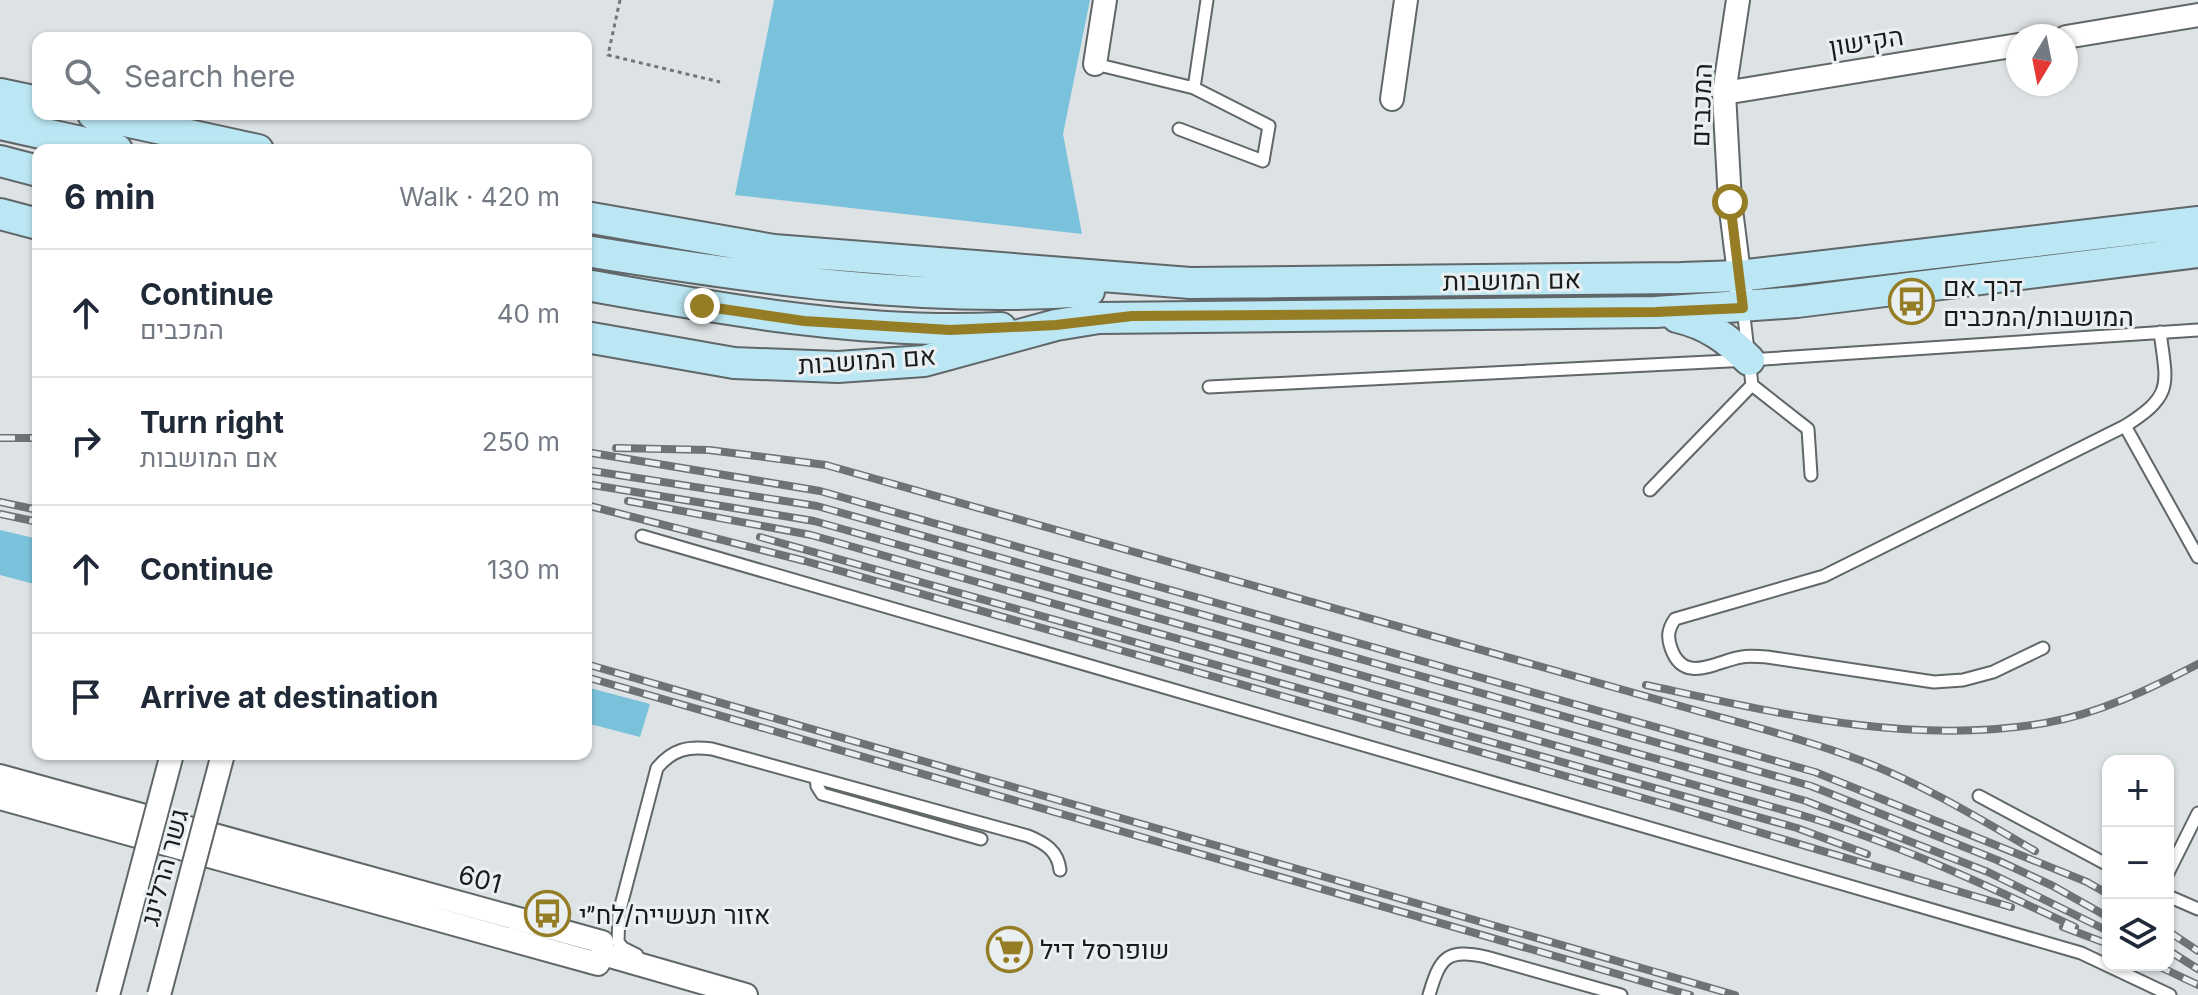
<!DOCTYPE html>
<html lang="en">
<head>
<meta charset="utf-8">
<style>
  :root { --surface:#fff; --page:#f2f2f3; --text:#1f2937; --muted:#747a83; --line:#e0e1e3 }
  body { margin:0; font-family:Inter,Heebo,sans-serif; background:var(--page); color:var(--text) }
  .controls { position:absolute; right:24px; bottom:24px; display:grid; overflow:hidden; border-radius:16px; box-shadow:0 2px 6px #0004 }
  .controls button { width:72px; height:72px; display:grid; place-items:center; padding:0; border:0; border-bottom:2px solid var(--line); background:var(--surface); color:var(--text); font:40px sans-serif }
  .compass { position:absolute; left:2006px; top:24px; width:72px; height:72px; border-radius:50%; background:var(--surface); box-shadow:0 2px 6px #0004; rotate:190deg }
  .stop { position:absolute; width:24px; height:24px; margin:-18px; border:6px solid #957d25; border-radius:50%; background:#fff }
  .stop.end { background:#957d25; border-color:#fff; box-shadow:0 2px 8px #0008 }
  .list { margin:0; padding:0; list-style:none }
  h2 { display:flex; justify-content:space-between; align-items:center; height:104px; margin:0; padding:0 32px; font-size:34px }
  h2 small { font-size:26px; font-weight:400; color:var(--muted) }
  .list li { display:grid; grid-template-columns:52px 1fr auto; gap:24px; align-items:center; box-sizing:border-box; height:128px; padding:0 32px; border-top:2px solid var(--line) }
  .list b { display:block; font-size:30px; white-space:nowrap }
  .list p { margin:0; font-size:26px; white-space:nowrap; color:var(--muted) }
  .list em { font-size:26px; font-style:normal; color:var(--muted) }
  .icon { flex:none; width:44px; height:44px; fill:none; stroke:currentColor; stroke-width:2; stroke-linecap:round; stroke-linejoin:round }
  .map { position:relative; flex:none; width:2198px; height:995px; overflow:hidden }
  .search { position:absolute; background:var(--surface); box-shadow:0 2px 6px #0004; left:32px; top:32px; width:560px; height:88px; display:flex; align-items:center; gap:20px; box-sizing:border-box; padding:0 28px; border-radius:16px; color:var(--muted); font-size:30px }
  .panel { position:absolute; background:var(--surface); box-shadow:0 2px 6px #0004; left:32px; top:144px; width:560px; height:616px; border-radius:16px }
  .map>svg:first-child { display:block }
</style>
</head>
<body>
<div class="map">
<svg width="2198" height="995" viewBox="0 0 2198 995">
  <rect width="100%" height="100%" fill="#dde2e5"/>
  <path fill="#7ac2dc" d="M 774,0 L 1090,0 L 1063,134 L 1082,234 L 735,195 Z
    M 0,530 L 38,539 L 38,585 L 0,575 Z
    M 586,687 L 650,704 L 640,737 L 586,723 Z"/>
  <g fill="none" stroke-linecap="round" stroke-linejoin="round">
    <defs>
      <path id="service" d="M 1095,64 L 1194,88 L 1269,126 L 1263,161 L 1179,129
        M 1194,88 L 1207,0
        M 1743,308 L 1752,385 L 1808,429 L 1811,475
        M 2160,332 C 2167,385 2174,395 2125,426 L 2198,557
        M 1209,387 L 1749,360 L 2198,330
        M 1650,490 L 1752,385
        M 642,536 L 2081,953 L 2170,995
        M 2043,648 L 1993,672 L 1963,680 L 1934,682 L 1767,657 C 1759,657 1750,655 1742,657 C 1718,660 1684,686 1671,648 C 1667,637 1668,629 1675,619 L 1824,576 L 2125,426
        M 816,778 L 817,786 L 822,794 L 981,839
        M 1979,796 L 2108,865
        M 2168,873 L 2198,813
        M 2168,896 L 2198,909
        M 637,955 L 623,948 L 618,942 L 619,913 L 657,768 C 673,749 688,746 712,749 L 1028,836 C 1045,843 1058,851 1060,870
        M 1429,995 C 1440,958 1446,948 1486,957 L 1621,995"/>
      <path id="minor" d="M 1738,0 L 1724,93 L 1730,202 L 1741,289
        M 2066,37 L 2198,15
        M 1095,64 L 1105,0
        M 1724,93 L 2018,45
        M 1392,99 L 1406,0
        M 0,776 L 602,942 L 603,954 L 598,964 L 0,798
        M 603,954 L 746,995"/>
      <path id="secondary" d="M 0,94 L 38,102
        M 93,114 L 258,150
        M 0,124 L 117,150
        M 0,161 L 38,171
        M 0,214 L 38,224
        M 586,217 L 774,250 L 1190,283 L 1681,278 L 1739,276 L 2198,222
        M 586,251 C 752,278 920,303 1089,291
        M 586,285 C 723,309 861,335 1001,328
        M 1677,317 C 1708,324 1728,339 1749,360
        M 586,337 L 734,363 L 838,367 L 924,361 L 1056,325 L 1099,318 L 1656,312 L 1797,302 L 2198,252"/>
    </defs>
    <use href="#service" stroke="#616668" stroke-width="15"/>
    <use href="#minor" stroke="#616668" stroke-width="26"/>
    <use href="#secondary" stroke="#616668" stroke-width="34"/>
    <path stroke="#727577" stroke-width="3" stroke-dasharray="4 4" stroke-linecap="butt" d="M 620,0 L 608,55 L 720,82"/>
    <use href="#service" stroke="#fff" stroke-width="11"/>
    <use href="#minor" stroke="#fff" stroke-width="22"/>
    <use href="#secondary" stroke="#bae7f3" stroke-width="30"/>
    <defs>
      <path id="rail" d="M 0,438 L 38,438
        M 616,448 L 709,450 L 826,465 L 1705,713 C 1759,728 1813,742 1865,762 C 1924,785 1980,819 2035,851
        M 586,452 L 820,491 L 1815,772 L 2087,882 L 2108,894
        M 586,470 L 817,506 L 1811,786 L 1997,860 L 2053,886 L 2108,917
        M 586,484 L 814,521 L 1806,801 L 1988,872 L 2108,931
        M 628,501 L 811,535 L 1801,815 C 1896,843 1986,885 2075,927
        M 0,502 L 38,510
        M 586,505 L 805,561 L 1678,808 L 2011,907
        M 0,514 L 38,522
        M 760,537 L 1797,828 L 1867,854
        M 586,664 L 1735,995
        M 586,677 L 1690,995
        M 1646,685 C 1777,713 1910,746 2045,723 C 2098,714 2150,689 2198,664
        M 2063,927 L 2108,944
        M 2168,931 L 2198,951
        M 2168,950 L 2198,969
        M 2156,965 L 2198,985"/>
    </defs>
    <use href="#rail" stroke="#6f7274" stroke-width="8"/>
    <use href="#rail" stroke="#eaf0f2" stroke-width="5" stroke-dasharray="15" stroke-linecap="butt"/>
    <defs>
      <path id="minor-bridge" d="M 108,995 L 172,754
        M 159,995 L 223,754"/>
    </defs>
    <use href="#minor-bridge" stroke="#616668" stroke-width="26" stroke-linecap="butt"/>
    <use href="#minor-bridge" stroke="#fff" stroke-width="22"/>
  </g>
  <g fill="none" stroke-linecap="round" stroke-linejoin="round">
    <path stroke="#957d25" stroke-width="10" d="M 702,306 L 804,321 L 950,330 L 1056,325 L 1132,316 L 1656,312 L 1743,308 L 1730,202"/>
  </g>
  <defs>
    <symbol id="bus-ring" viewBox="-11 -11 22 22"><circle r="9.5" fill="#eaf0f2" stroke="#957d25" stroke-width="1.5"/><path d="M-5-6H5V4H4V6H2V4H-2V6H-4V4H-5ZM-3.5-4V0h7V-4ZM-3.5 1.2v1.5H-2V1.2ZM2 1.2v1.5H3.5V1.2Z" fill="#957d25"/></symbol>
    <symbol id="supermarket-ring" viewBox="-11 -11 22 22"><circle r="9.5" fill="#eaf0f2" stroke="#957d25" stroke-width="1.5"/><path d="M-6-5.5h2.5l.6 2H6L4.5 2H-2.5L-4.4-4H-6ZM-1.5 3.2a1.3 1.3 0 1 0 .1 0ZM3 3.2a1.3 1.3 0 1 0 .1 0Z" fill="#957d25"/></symbol>
  </defs>
  <g fill-rule="evenodd">
    <use href="#bus-ring" x="1886" y="276" width="51" height="51"/>
    <use href="#bus-ring" x="522" y="888" width="51" height="51"/>
    <use href="#supermarket-ring" x="984" y="924" width="51" height="51"/>
  </g>
  <g text-anchor="middle" dominant-baseline="central" stroke-width="6" stroke-linejoin="round" paint-order="stroke">
    <g font-size="26" fill="#1a1c1c" stroke="#eaf0f2">
      <text transform="translate(1866 41) rotate(-9)">הקישון</text>
      <text transform="translate(1701 105) rotate(-88)">המכבים</text>
      <text transform="translate(1512 280) rotate(-1)">אם המושבות</text>
      <text transform="translate(867 360) rotate(-4)">אם המושבות</text>
      <text transform="translate(164 867) rotate(-75)">גשר הרלינג</text>
      <text transform="translate(480 879) rotate(15)">601</text>
    </g>
    <g font-size="26" fill="#1a1c1c" stroke="#eaf0f2" text-anchor="start">
      <text x="1943" y="286">דרך אם<tspan x="1943" dy="30">המושבות/המכבים</tspan></text>
      <text x="579" y="914">אזור תעשייה/לח״י</text>
      <text x="1040" y="949">שופרסל דיל</text>
    </g>
  </g>
</svg>
<div class="controls">
<button>+</button>
<button>−</button>
<button><svg class="icon" aria-label="layers" viewBox="0 0 24 24"><path d="M12 4l9 5-9 5-9-5zM3 14l9 5 9-5"/></svg></button>
</div>
<svg class="compass" viewBox="-18 -18 36 36"><path d="M0-13l5 13h-10z" fill="#e53935"/><path d="M0 13l5-13h-10z" fill="#747a83"/></svg>
<div class="stop" style="left:1730px;top:202px"></div>
<div class="stop end" style="left:702px;top:306px"></div>
<div class="search"><svg class="icon" aria-label="search" viewBox="0 0 24 24"><circle cx="10" cy="10" r="6"/><path d="M15 15l6 6"/></svg>Search here</div>
<section class="panel">
<h2>6 min<small>Walk · 420 m</small></h2>
<ul class="list">
<li><svg class="icon" aria-label="ahead" viewBox="0 0 24 24"><path d="M12 20V5M6 11l6-6 6 6"/></svg><div><b>Continue</b><p>המכבים</p></div><em>40 m</em></li>
<li><svg class="icon" aria-label="right" viewBox="0 0 24 24"><path d="M7 20v-9h11M14 6l5 5-5 5"/></svg><div><b>Turn right</b><p>אם המושבות</p></div><em>250 m</em></li>
<li><svg class="icon" aria-label="ahead" viewBox="0 0 24 24"><path d="M12 20V5M6 11l6-6 6 6"/></svg><div><b>Continue</b></div><em>130 m</em></li>
<li><svg class="icon" aria-label="arrive" viewBox="0 0 24 24"><path d="M6 21V4h12l-3 4 3 4H6"/></svg><div><b>Arrive at destination</b></div></li>
</ul>
</section>
</div>
</body>
</html>
